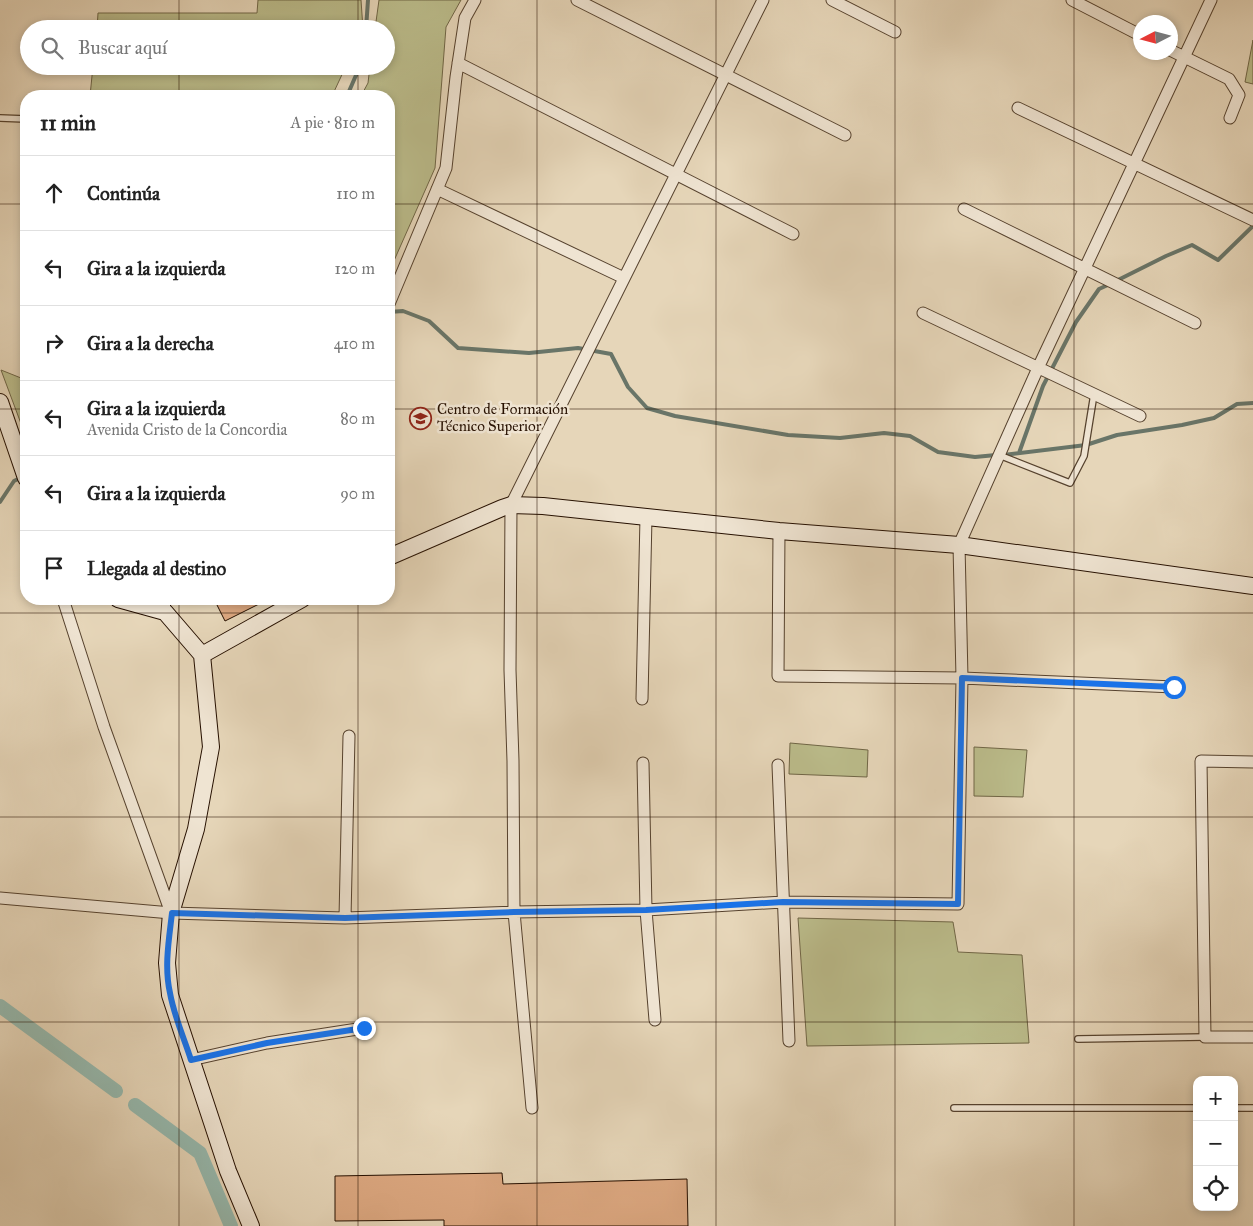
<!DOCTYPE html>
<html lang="es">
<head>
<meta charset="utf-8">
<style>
  :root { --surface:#fff; --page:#f2f2f2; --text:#222; --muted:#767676; --line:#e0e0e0 }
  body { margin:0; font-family:"IM FELL Great Primer",serif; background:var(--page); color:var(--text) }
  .controls { position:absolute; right:15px; bottom:15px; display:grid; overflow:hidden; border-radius:10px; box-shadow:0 2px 8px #0003 }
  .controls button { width:45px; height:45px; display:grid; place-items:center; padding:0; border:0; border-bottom:1px solid var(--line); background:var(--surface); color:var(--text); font:25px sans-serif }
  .compass { position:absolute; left:1133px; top:15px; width:45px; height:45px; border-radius:50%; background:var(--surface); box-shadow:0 2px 8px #0003; rotate:264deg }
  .stop { position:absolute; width:15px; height:15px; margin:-11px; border:4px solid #1a73e8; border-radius:50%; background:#fff }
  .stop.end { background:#1a73e8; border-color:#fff; box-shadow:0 1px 5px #0008 }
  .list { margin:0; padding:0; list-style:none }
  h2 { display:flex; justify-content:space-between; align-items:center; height:65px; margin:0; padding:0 20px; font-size:21px }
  h2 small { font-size:16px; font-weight:400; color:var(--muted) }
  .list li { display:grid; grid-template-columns:32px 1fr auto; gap:15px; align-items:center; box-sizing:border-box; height:75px; padding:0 20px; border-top:1px solid var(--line) }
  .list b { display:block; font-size:19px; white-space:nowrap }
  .list p { margin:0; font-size:16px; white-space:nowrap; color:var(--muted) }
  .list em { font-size:16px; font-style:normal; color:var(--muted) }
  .icon { flex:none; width:28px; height:28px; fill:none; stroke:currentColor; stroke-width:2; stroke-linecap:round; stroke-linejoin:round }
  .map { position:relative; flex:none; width:1253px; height:1226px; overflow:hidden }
  .search { position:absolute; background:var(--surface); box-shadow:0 2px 8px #0003; left:20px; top:20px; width:375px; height:55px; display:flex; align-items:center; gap:12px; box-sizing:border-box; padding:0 18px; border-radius:28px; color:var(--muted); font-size:19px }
  .panel { position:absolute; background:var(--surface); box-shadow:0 2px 8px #0003; left:20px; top:90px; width:375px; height:515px; border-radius:20px }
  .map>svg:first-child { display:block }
</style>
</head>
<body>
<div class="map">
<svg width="1253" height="1226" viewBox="0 0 1253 1226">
  <rect width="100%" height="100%" fill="#e6d6b9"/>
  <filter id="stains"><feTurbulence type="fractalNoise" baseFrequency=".004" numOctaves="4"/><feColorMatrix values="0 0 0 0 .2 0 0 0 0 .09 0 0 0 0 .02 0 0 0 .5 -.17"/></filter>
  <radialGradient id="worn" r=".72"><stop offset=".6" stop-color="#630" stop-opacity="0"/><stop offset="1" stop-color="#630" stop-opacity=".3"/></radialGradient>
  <path fill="#bbbc8b" stroke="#706646" d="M 258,0 L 361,0 L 363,29 L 97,29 L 98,13 L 257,13 Z
    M 379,0 L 461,0 L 446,27 L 435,168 L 389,272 L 389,96 L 361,96 L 368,83 L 370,66 L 386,66 L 386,29 L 375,29 Z
    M 1253,40 L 1253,84 L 1245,82 Z
    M 93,66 L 346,66 L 332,96 L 90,96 Z
    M 1,370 L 26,380 L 26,437 Z
    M 790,743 L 868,750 L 867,777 L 789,774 Z
    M 974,747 L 1027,750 L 1023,797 L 974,796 Z
    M 798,918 L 953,922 L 958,952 L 1022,955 L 1029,1043 L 807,1046 Z"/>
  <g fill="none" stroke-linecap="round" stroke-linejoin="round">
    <path stroke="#697568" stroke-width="4" d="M 366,29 L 368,0
      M 347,96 L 360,66
      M 1116,281 L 1166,256 L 1192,245 L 1218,260 L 1253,226
      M 389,312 L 403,311 L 429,321 L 458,348 L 529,353 L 578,348 L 611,354 L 628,387 L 647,408 L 675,416 L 788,435 L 840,438 L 884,433 L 910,436 L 938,452 L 975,457 L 996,455
      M 1019,453 L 1043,386 L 1076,322 L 1099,289 L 1110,284
      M 1003,455 L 1086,445 L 1117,435 L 1182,425 L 1214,418 L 1237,404 L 1253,403
      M 0,502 L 14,481 L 22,477"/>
    <path stroke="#96b9ae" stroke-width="14" d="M 0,1006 L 116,1091
      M 135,1105 L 200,1153 L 231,1226"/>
  </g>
  <path fill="#dca881" stroke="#261000" d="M 214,599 L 269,599 L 225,621 Z
    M 502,1173 L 503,1184 L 687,1179 L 688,1226 L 444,1226 L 444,1220 L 335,1221 L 335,1176 Z"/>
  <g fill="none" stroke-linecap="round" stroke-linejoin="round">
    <defs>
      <path id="lane" d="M 0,118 L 26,119
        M 999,455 L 1070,483 L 1084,456 L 1094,394
        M 1078,1039 L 1205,1037
        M 954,1108 L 1197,1108
        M 1234,1108 L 1253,1108"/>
      <path id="street" d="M 577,0 L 845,135
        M 832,0 L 895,32
        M 1072,0 L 1140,35
        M 1170,50 L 1229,79 L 1239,95 L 1230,118
        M 458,63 L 793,234
        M 1018,108 L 1253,220
        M 437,189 L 624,278
        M 964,209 L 1195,323
        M 389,304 L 446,168 L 456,77 L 465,18 L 475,0
        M 923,313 L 1140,416
        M 779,531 L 778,676 L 962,678 L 1174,687
        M 63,599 L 104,727 L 171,913
        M 164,599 L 165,612
        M 642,699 L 646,517
        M 1253,762 L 1201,761 L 1205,1037 L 1253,1037
        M 643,763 L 646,910 L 655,1020
        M 778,765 L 789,1041
        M 0,898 L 171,913 L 345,918 L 514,912 L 646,910 L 783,902 L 958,904 L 962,678 L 959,545 L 1038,368 L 1211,0
        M 345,918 L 349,736
        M 191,1060 L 267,1043 L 364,1028
        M 532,1108 L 514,912 L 513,761 L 510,670 L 511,505 L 763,0"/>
      <path id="secondary" d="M 0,402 L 26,478
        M 389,557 L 502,508 L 511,505 L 543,506 L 779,531 L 959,545 L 1253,586
        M 118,599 L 165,612 L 202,655 L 211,747 L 196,829 L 171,913 L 167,963 L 170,995 L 228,1171 L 251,1226
        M 202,655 L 302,599"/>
    </defs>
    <use href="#lane" stroke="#56422e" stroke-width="8"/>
    <use href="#street" stroke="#56422e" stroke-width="13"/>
    <use href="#secondary" stroke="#261000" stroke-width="18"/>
    <use href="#lane" stroke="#efe4d2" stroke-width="5.5"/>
    <use href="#street" stroke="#efe4d2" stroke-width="11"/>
    <use href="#secondary" stroke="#efe4d2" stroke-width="16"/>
  </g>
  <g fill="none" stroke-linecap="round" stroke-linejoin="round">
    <path stroke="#1a73e8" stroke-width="6" d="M 364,1028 L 267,1043 L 191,1060 C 184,1038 174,1016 170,993 C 164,967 169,939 172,913 L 345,918 L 514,912 L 646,910 L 783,902 L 958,904 L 962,678 L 1174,687"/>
  </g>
  <path fill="none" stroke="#261000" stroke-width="1" stroke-opacity="0.55" d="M 179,0 L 179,29M 358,0 L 358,29M 537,0 L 537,1226M 716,0 L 716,1226M 895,0 L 895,1226M 1074,0 L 1074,1226M 179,66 L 179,96M 358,66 L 358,96M 0,204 L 26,204M 389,204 L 1253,204M 0,409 L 26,409M 389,409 L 1253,409M 179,599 L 179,1226M 358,599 L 358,1226M 0,613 L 1253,613M 0,817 L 1253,817M 0,1022 L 1253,1022"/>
  <defs>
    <symbol id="university-ring" viewBox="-11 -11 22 22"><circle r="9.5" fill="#efe4d2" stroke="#8f2418" stroke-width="1.5"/><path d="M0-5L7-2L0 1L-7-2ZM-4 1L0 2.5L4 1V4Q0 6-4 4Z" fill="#8f2418"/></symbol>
  </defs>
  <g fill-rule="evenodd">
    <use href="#university-ring" x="408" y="406" width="25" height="25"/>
  </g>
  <g text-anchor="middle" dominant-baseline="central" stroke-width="5" stroke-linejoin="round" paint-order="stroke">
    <g font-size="15" fill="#261000" stroke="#efe4d2" text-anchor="start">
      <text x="437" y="409">Centro de Formación<tspan x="437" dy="17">Técnico Superior</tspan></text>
    </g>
  </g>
  <rect width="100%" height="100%" filter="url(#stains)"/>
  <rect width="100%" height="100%" fill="url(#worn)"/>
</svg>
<div class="controls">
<button>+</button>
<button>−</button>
<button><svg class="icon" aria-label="locate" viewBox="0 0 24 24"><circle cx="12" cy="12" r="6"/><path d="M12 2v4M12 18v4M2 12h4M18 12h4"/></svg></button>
</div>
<svg class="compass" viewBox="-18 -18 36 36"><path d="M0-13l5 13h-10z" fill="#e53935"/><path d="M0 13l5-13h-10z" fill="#767676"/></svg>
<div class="stop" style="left:1174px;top:687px"></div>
<div class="stop end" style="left:364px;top:1028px"></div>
<div class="search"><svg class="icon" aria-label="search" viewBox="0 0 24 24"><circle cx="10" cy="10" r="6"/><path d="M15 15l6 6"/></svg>Buscar aquí</div>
<section class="panel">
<h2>11 min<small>A pie · 810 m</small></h2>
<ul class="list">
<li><svg class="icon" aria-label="ahead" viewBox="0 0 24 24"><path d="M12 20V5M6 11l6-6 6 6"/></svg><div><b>Continúa</b></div><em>110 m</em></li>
<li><svg class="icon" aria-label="left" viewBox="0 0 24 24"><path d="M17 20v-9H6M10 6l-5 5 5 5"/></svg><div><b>Gira a la izquierda</b></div><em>120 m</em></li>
<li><svg class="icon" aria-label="right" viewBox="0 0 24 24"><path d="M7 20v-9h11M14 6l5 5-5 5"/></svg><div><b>Gira a la derecha</b></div><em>410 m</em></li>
<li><svg class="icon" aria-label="left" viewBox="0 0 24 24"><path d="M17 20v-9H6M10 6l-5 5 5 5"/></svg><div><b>Gira a la izquierda</b><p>Avenida Cristo de la Concordia</p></div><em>80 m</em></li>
<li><svg class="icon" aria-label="left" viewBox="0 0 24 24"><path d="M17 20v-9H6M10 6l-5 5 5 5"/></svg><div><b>Gira a la izquierda</b></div><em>90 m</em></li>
<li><svg class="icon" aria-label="arrive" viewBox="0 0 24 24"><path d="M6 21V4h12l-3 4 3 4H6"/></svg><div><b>Llegada al destino</b></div></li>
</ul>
</section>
</div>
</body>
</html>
